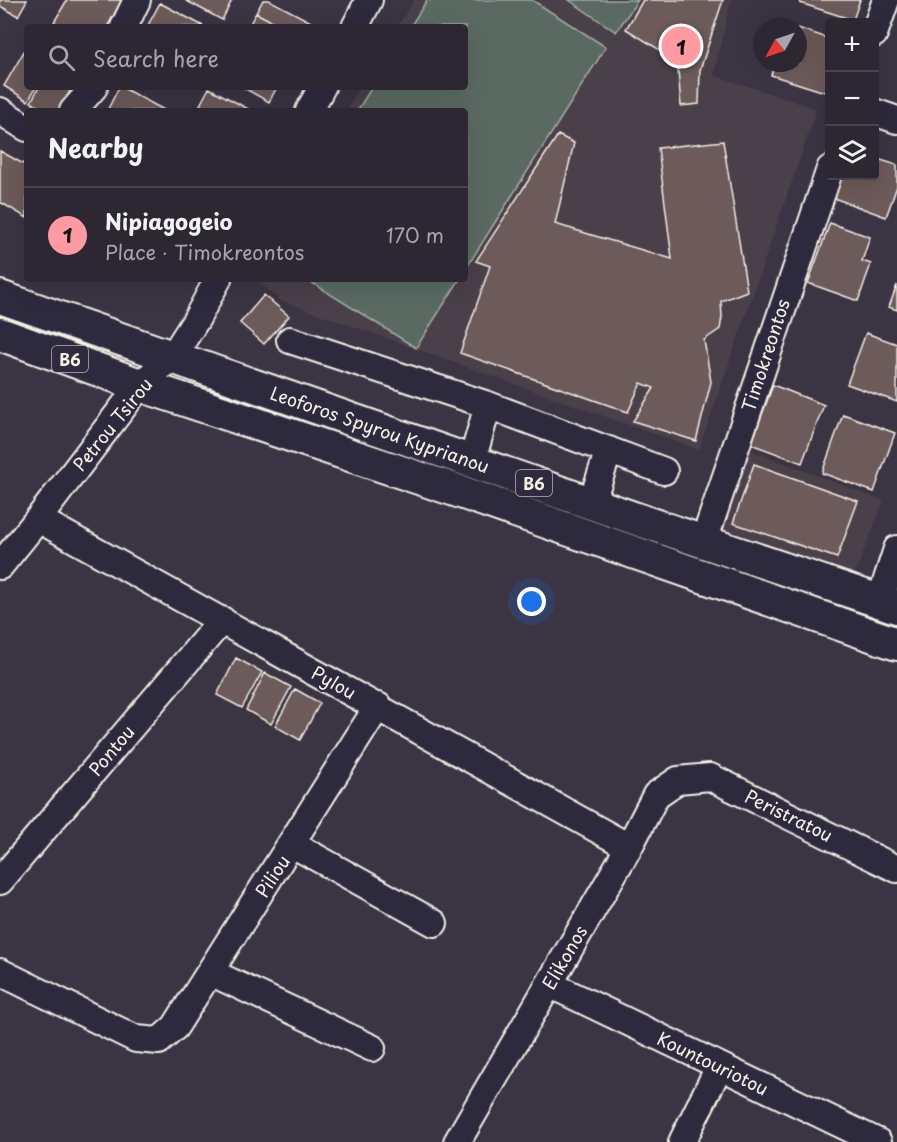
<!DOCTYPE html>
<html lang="en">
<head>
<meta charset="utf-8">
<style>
  :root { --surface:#2c2732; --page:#38333e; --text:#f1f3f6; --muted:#a6a5ac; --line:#48444d; --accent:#ff9aa2 }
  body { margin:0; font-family:"Playpen Sans",sans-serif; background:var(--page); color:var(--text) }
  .controls { position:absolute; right:18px; top:18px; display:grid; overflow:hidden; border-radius:6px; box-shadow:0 6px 24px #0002 }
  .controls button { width:54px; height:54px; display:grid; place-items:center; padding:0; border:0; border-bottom:2px solid var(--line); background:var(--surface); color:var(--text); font:30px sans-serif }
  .compass { position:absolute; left:753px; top:18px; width:54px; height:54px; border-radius:50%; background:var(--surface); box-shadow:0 6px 24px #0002; rotate:230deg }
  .you { position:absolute; left:532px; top:602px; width:21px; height:21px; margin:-15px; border:4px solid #fff; border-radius:50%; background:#1a73e8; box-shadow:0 0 0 9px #1a73e833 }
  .badge { display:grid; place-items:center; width:39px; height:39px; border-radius:50%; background:var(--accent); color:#111; font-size:20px; font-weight:700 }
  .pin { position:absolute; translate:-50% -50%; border:3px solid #fff; box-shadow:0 2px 6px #0006 }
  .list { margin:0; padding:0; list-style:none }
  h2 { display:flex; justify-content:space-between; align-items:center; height:78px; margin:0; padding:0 24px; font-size:26px }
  h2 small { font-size:20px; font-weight:400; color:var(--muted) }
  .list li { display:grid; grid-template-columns:39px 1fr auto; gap:18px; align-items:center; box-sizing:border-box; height:96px; padding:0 24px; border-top:2px solid var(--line) }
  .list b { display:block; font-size:22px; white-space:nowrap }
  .list p { margin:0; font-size:20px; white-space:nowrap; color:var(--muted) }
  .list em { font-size:20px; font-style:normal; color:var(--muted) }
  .icon { flex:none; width:33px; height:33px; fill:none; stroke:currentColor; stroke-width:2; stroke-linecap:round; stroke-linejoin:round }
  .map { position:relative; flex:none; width:897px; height:1142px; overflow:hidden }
  .search { position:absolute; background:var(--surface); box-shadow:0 6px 24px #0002; left:24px; top:24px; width:444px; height:66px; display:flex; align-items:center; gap:15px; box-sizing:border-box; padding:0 21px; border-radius:6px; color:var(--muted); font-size:22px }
  .panel { position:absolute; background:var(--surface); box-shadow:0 6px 24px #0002; left:24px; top:108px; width:444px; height:174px; border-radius:6px }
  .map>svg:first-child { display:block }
</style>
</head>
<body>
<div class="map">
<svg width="897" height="1142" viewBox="0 0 897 1142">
  <rect width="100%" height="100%" fill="#3b3443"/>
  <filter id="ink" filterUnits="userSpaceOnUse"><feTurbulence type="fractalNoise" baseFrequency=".0167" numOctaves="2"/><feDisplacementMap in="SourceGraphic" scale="12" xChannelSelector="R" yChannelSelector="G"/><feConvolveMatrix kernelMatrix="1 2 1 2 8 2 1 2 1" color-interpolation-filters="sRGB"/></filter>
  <g filter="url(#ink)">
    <path fill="#4a3f4a" d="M 414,0 L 731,0 L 714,75 L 817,109 L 699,450 L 279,300 L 255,279 L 465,279 L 465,111 L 346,111 L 360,87 L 465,87 L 465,27 L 397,27 Z
      M 732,443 L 884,501 L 853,579 L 707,526 Z"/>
    <path fill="#5a6b64" stroke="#a7aea6" stroke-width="1.5" d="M 427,0 L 532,0 L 606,47 L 465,270 L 465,111 L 357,111 L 372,87 L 465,87 L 465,27 L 410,27 Z
      M 569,0 L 638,0 L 616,32 Z
      M 306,279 L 460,279 L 416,348 Z"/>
    <path fill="#6d5a5a" stroke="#f4f1e8" stroke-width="1.5" d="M 0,0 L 27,0 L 18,16 L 0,6 Z
      M 67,0 L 122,0 L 107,27 L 62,27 L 54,22 Z
      M 185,0 L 232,0 L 222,20 Z
      M 263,0 L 269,0 L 313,23 L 311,27 L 283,27 L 256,13 Z
      M 643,0 L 723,0 L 700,70 L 699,104 L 681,106 L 678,70 L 681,63 L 626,29 Z
      M 801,0 L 860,0 L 853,20 L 800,3 Z
      M 160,3 L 205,27 L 147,27 Z
      M 256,13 L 283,27 L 248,27 Z
      M 798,28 L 830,39 L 830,88 L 828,93 L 771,75 L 775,63 L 798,63 Z
      M 27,46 L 27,87 L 36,87 L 28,101 L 4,86 Z
      M 39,87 L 72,87 L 59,111 L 46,111 L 31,102 Z
      M 119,87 L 121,87 L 166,111 L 107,111 Z
      M 242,87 L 277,87 L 269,102 Z
      M 209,88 L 252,111 L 212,111 L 200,105 Z
      M 558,135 L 574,143 L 555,224 L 672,259 L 658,148 L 723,141 L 747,291 L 721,301 L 722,317 L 720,329 L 704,340 L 711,382 L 696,441 L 633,421 L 654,388 L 641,383 L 628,412 L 460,353 L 490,266 L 476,261 Z
      M 0,151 L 27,166 L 27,218 L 0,202 Z
      M 874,158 L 897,165 L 897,186 L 886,217 L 831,197 L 839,176 L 874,176 Z
      M 830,223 L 870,237 L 862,261 L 871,264 L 858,301 L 808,283 Z
      M 897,285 L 897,310 L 889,307 Z
      M 264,295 L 289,316 L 264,344 L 240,323 Z
      M 866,333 L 897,344 L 897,402 L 847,384 Z
      M 773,385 L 824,405 L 802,463 L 751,444 Z
      M 843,414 L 895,433 L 874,492 L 822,473 Z
      M 754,464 L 858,501 L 837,558 L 733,523 Z
      M 236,658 L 262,672 L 242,708 L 217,695 Z
      M 265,673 L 291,687 L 271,724 L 246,710 Z
      M 295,689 L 320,703 L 300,740 L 275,726 Z"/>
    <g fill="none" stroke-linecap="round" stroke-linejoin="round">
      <defs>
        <path id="minor" d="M 124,27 L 137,0
          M 355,27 L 369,0
          M 874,34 L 886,0
          M 0,111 L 27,128
          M 73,111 L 94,87
          M 309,111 L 322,87
          M 874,112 L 897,120
          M 290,340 L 488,405 L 664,471
          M 472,461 L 488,405
          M 591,504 L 609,450
          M 38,519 L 629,847
          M 704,541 L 830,169
          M 0,566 L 38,519 L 140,385 L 173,356 L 196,320 L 218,279
          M 880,601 L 897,549
          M 292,844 L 434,923
          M 0,881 L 222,620
          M 0,972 L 136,1039 L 159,1041 L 175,1027 L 378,706
          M 210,972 L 372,1048
          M 549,984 L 878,1142
          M 457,1142 L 629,847 L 656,795 L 678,780 L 710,777 L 897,869
          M 682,1142 L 719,1067"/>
        <path id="major" d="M 0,297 L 645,522 L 897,607
          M 0,334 L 140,385 L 455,490 L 897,644"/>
      </defs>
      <use href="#minor" stroke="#f4f1e8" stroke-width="30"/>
      <use href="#major" stroke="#f4f1e8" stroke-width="36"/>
      <use href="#minor" stroke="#2f2a3d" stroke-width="26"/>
      <use href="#major" stroke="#2f2a3d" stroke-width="32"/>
    </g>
  </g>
  <g text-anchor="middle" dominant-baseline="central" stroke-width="4.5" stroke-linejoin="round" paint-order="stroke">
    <g fill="#2f2a3d" stroke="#b9b5b5" stroke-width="1.5">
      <rect x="52" y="346" width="36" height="26" rx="4.5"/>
      <rect x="516" y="470" width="36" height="26" rx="4.5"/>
    </g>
    <g font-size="16" font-weight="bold" fill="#f4f1e8">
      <text x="70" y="359">B6</text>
      <text x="534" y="483">B6</text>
    </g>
    <g font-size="18" fill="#f4f1e8" stroke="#2f2a3d">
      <text transform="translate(765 355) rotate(-72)">Timokreontos</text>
      <text transform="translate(112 424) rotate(-51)">Petrou Tsirou</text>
      <text transform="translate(380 429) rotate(19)">Leoforos Spyrou Kyprianou</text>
      <text transform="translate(334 682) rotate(29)">Pylou</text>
      <text transform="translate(111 750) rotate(-50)">Pontou</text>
      <text transform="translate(789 815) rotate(26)">Peristratou</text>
      <text transform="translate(272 876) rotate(-57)">Piliou</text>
      <text transform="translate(564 957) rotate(-60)">Elikonos</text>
      <text transform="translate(713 1063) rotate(26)">Kountouriotou</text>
    </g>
  </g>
</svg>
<div class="controls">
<button>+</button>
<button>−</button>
<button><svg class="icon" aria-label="layers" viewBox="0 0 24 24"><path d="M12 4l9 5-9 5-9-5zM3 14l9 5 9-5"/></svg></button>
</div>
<svg class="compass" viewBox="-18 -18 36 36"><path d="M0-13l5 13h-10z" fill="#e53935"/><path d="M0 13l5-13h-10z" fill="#a6a5ac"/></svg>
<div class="you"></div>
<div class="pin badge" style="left:681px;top:46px">1</div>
<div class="search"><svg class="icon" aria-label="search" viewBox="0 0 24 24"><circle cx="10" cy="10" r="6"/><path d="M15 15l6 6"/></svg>Search here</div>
<section class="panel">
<h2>Nearby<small></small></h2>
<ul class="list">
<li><span class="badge">1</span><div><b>Nipiagogeio</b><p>Place · Timokreontos</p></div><em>170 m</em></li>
</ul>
</section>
</div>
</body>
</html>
